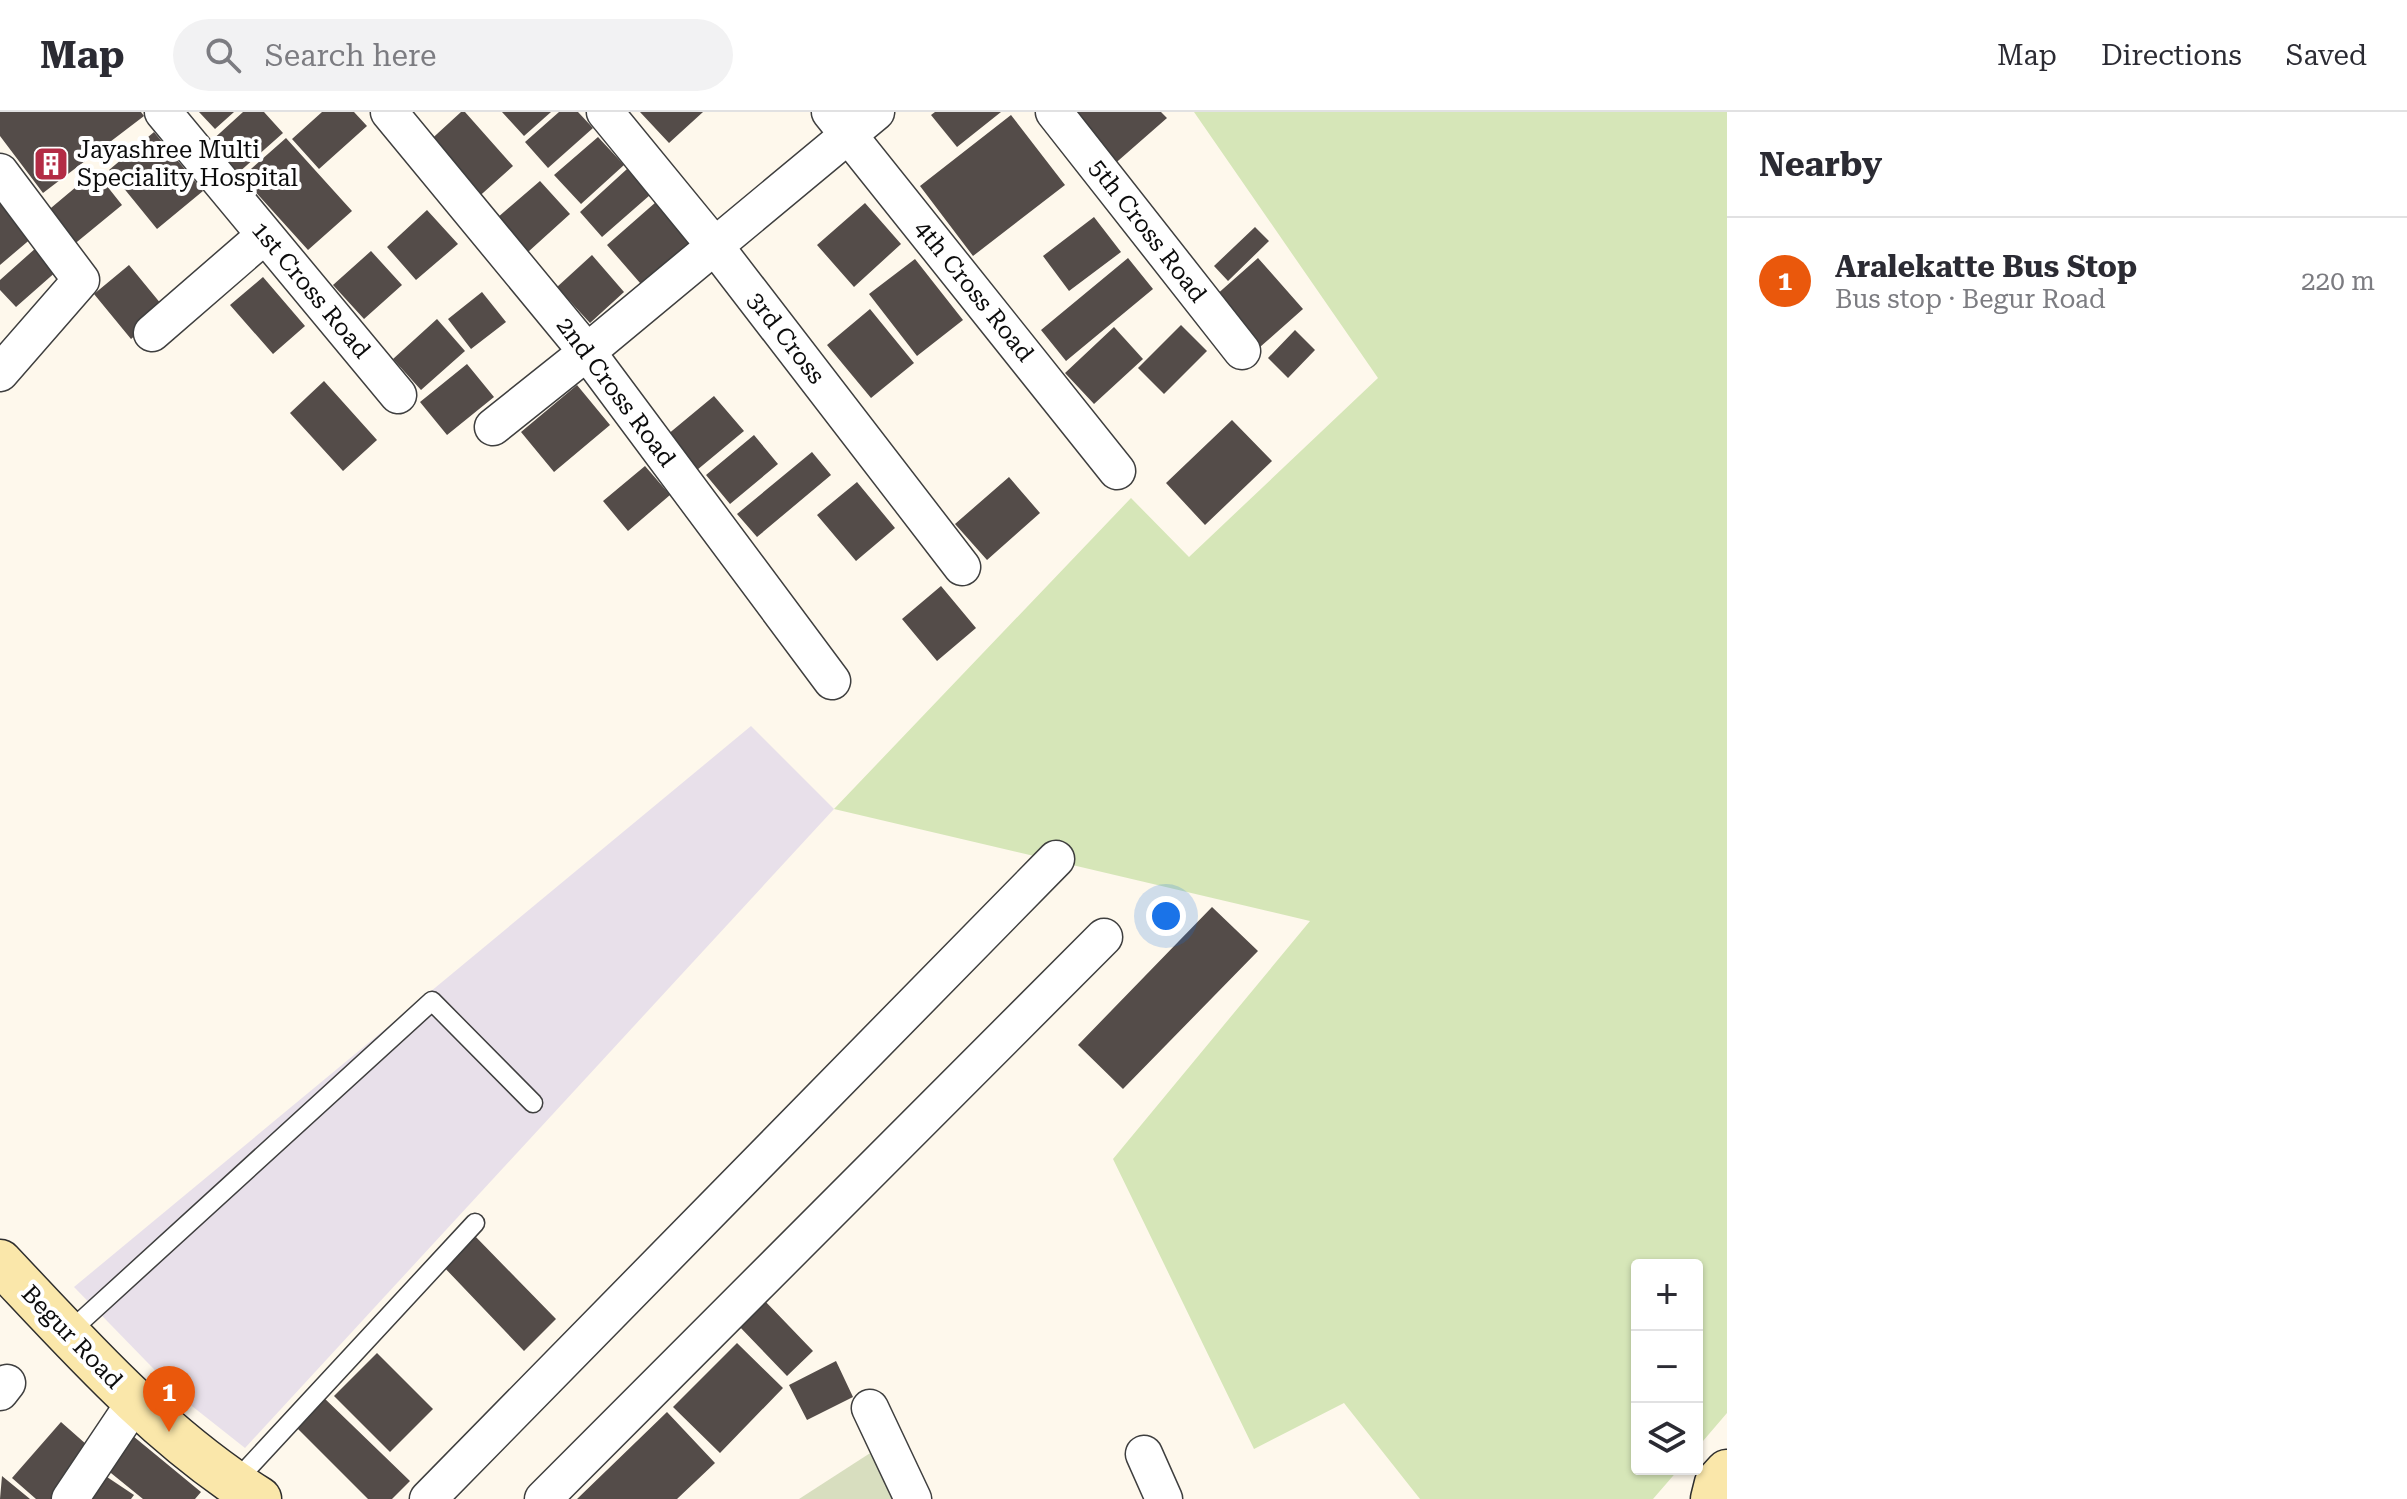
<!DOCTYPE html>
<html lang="en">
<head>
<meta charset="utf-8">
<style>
  :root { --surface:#fff; --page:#f2f2f3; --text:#2b2b33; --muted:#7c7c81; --line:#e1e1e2; --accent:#ea580c }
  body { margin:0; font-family:"Roboto Serif",serif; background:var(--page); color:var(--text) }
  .controls { position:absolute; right:24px; bottom:24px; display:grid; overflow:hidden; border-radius:8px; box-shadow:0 2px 6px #0004 }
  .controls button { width:72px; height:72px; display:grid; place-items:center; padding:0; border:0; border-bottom:2px solid var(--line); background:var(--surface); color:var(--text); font:40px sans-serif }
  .you { position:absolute; left:1166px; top:804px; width:28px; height:28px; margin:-20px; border:6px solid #fff; border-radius:50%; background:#1a73e8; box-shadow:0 0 0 12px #1a73e833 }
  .badge { display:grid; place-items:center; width:52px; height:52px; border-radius:50%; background:var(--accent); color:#fff; font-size:26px; font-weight:700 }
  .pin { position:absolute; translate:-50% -66px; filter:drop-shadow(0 2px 4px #0008) }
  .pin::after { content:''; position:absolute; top:42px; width:28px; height:24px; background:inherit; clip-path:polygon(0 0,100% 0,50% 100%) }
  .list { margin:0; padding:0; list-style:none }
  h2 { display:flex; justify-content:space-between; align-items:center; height:104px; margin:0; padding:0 32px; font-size:34px }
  h2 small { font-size:26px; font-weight:400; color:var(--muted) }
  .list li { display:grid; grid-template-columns:52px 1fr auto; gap:24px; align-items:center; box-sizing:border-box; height:128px; padding:0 32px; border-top:2px solid var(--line) }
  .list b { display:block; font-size:30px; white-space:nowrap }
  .list p { margin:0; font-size:26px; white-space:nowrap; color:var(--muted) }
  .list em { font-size:26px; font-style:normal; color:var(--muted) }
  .icon { flex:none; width:44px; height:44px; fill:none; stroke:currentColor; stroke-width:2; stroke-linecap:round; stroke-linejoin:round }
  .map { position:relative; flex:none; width:1727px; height:1387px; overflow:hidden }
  header { display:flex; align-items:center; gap:48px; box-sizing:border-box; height:112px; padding:0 40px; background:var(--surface); border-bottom:2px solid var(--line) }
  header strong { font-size:38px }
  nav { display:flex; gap:44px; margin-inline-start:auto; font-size:28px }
  .search { width:560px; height:72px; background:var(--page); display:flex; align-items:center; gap:20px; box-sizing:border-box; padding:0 28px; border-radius:44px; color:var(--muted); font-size:30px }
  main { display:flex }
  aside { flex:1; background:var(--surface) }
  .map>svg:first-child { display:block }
</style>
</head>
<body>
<header>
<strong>Map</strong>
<div class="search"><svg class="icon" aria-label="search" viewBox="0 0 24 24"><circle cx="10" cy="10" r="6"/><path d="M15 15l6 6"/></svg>Search here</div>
<nav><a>Map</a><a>Directions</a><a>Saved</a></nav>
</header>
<main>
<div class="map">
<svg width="1727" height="1387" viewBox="0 0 1727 1387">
  <rect width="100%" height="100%" fill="#fef8ec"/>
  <path fill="#e8e0ea" d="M 751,614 L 834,697 L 245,1336 L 183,1287 L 74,1175 Z"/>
  <path fill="#d6e6b8" d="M 1194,0 L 1727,0 L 1727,1301 L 1697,1336 L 1697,1153 L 1637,1153 L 1637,1357 L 1679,1357 L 1653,1387 L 1420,1387 L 1344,1291 L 1254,1337 L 1113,1047 L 1310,809 L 834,697 L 1131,386 L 1189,445 L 1378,266 Z"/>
  <path fill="#d8debf" d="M 878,1336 L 902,1387 L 799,1387 Z"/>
  <path fill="#544c49" d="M 0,0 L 141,0 L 144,4 L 43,81 L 0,24 Z
    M 199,0 L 234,0 L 215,17 Z
    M 243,0 L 264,0 L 283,21 L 237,62 L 209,31 Z
    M 322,0 L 354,0 L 367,14 L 319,57 L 292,27 Z
    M 461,0 L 465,0 L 513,54 L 474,89 L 425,33 Z
    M 502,0 L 551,0 L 524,24 Z
    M 559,0 L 578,0 L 593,16 L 548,56 L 525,30 Z
    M 640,0 L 703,0 L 669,31 Z
    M 935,0 L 1001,0 L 957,35 L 931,3 Z
    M 1063,0 L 1161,0 L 1167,6 L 1111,55 Z
    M 1011,3 L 1065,73 L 973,144 L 920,74 Z
    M 154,20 L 203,79 L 157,117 L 109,58 Z
    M 598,25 L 624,53 L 581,92 L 554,63 Z
    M 286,26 L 352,99 L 308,138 L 242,65 Z
    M 627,57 L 650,83 L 602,125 L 580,100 Z
    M 95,59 L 122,93 L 72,134 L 45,101 Z
    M 540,69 L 570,102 L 528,140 L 497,106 Z
    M 0,86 L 33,125 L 0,153 Z
    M 656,90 L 696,135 L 647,179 L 607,133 Z
    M 865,91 L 901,132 L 854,175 L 817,133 Z
    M 427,98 L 458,132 L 416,168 L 387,135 Z
    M 1094,105 L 1121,140 L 1069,179 L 1043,144 Z
    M 1255,115 L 1269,129 L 1228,169 L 1214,154 Z
    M 37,135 L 58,158 L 16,195 L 0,178 L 0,168 Z
    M 371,139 L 402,173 L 364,207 L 333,173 Z
    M 592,143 L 624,180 L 590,211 L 557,175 Z
    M 1128,146 L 1153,177 L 1066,249 L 1041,218 Z
    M 1258,146 L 1303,197 L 1260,235 L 1215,184 Z
    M 915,147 L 963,208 L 917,244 L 869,182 Z
    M 129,153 L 166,198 L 131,227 L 94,182 Z
    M 263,165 L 305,214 L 273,242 L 230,193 Z
    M 482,180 L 506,210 L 471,237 L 448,207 Z
    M 870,197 L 914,251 L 871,286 L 827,233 Z
    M 437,207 L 465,239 L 421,278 L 393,247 Z
    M 1181,213 L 1207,239 L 1164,282 L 1138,256 Z
    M 1114,215 L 1143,247 L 1094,292 L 1065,261 Z
    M 1295,218 L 1315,238 L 1288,266 L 1268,246 Z
    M 467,252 L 494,285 L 447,323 L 420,290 Z
    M 324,269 L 377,328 L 343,359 L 290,301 Z
    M 577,273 L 610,313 L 554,360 L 521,320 Z
    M 714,284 L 744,319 L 697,358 L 667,323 Z
    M 1232,308 L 1272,349 L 1205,413 L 1166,371 Z
    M 754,323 L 778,352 L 730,392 L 706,363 Z
    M 812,340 L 831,363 L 757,425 L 737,402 Z
    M 645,354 L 670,383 L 628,419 L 603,389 Z
    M 1009,365 L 1040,401 L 987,448 L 955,412 Z
    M 857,370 L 895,416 L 856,449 L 817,403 Z
    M 941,474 L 976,516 L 937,549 L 902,507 Z
    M 1212,795 L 1258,839 L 1123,977 L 1078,933 Z
    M 473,1122 L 556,1207 L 524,1239 L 441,1152 Z
    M 763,1187 L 813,1239 L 787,1264 L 737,1212 Z
    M 737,1231 L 783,1276 L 720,1341 L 673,1295 Z
    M 377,1241 L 433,1297 L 390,1340 L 334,1284 Z
    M 836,1249 L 853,1285 L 807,1308 L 789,1273 Z
    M 321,1283 L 410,1369 L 392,1387 L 368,1387 L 293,1312 Z
    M 667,1300 L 715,1351 L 677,1387 L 577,1387 Z
    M 61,1310 L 95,1340 L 54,1387 L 36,1387 L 12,1366 Z
    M 133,1324 L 201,1380 L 195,1387 L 143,1387 L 106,1357 Z
    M 98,1359 L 134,1383 L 131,1387 L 80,1387 Z
    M 2,1364 L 30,1387 L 0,1387 Z"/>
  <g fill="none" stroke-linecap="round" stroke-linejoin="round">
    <defs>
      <path id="service" d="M 67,1222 L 432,889 L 533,991
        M 235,1370 L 475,1111"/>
      <path id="minor" d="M 163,0 L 398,283
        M 389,0 L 587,240 L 832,569
        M 605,0 L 714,133 L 962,455
        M 830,0 L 1117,359
        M 1054,0 L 1242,239
        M 0,60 L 81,168 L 0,261
        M 152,221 L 265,123
        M 493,315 L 587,240 L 876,0
        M 0,1280 L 7,1271
        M 870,1296 L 913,1387
        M 1144,1342 L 1164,1387
        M 70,1387 L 135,1290
        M 428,1387 L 1056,747
        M 543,1387 L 1104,825"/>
      <path id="secondary" d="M 0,1150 C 81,1236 159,1324 259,1387
        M 1713,1387 L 1717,1371 L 1727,1360"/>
    </defs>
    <use href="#service" stroke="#3f3f3f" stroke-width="21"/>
    <use href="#minor" stroke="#3f3f3f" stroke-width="39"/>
    <use href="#secondary" stroke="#2e2e2e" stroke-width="47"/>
    <use href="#service" stroke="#fff" stroke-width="18"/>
    <use href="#minor" stroke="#fff" stroke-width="36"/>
    <use href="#secondary" stroke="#fae7aa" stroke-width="44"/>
  </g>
  <defs>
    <symbol id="building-square" viewBox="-11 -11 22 22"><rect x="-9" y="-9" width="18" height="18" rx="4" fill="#b32c45" stroke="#fff"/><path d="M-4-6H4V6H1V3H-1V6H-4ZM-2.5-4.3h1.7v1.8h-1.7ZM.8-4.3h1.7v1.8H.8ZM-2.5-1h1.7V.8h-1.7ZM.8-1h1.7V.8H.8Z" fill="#fff"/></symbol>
  </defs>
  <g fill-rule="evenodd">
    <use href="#building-square" x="31" y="32" width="40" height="40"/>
  </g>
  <g text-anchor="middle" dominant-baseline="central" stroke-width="8" stroke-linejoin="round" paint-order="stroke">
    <g font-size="24" fill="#0c0c0c" stroke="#fff" text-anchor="start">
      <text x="77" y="38">Jayashree Multi<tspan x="77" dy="28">Speciality Hospital</tspan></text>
    </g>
    <g font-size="24" fill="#0c0c0c" stroke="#fff">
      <text transform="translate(1148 119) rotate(52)">5th Cross Road</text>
      <text transform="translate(311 178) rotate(50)">1st Cross Road</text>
      <text transform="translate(974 179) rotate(51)">4th Cross Road</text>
      <text transform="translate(786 226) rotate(52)">3rd Cross</text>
      <text transform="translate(616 280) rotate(53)">2nd Cross Road</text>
      <text transform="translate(72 1225) rotate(46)">Begur Road</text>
    </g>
  </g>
</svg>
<div class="controls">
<button>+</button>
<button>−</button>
<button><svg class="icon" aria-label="layers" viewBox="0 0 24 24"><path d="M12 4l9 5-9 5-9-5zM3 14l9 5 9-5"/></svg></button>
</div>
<div class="you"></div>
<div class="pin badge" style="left:169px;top:1320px">1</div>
</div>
<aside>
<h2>Nearby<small></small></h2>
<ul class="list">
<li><span class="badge">1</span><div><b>Aralekatte Bus Stop</b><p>Bus stop · Begur Road</p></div><em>220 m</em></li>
</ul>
</aside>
</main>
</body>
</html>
